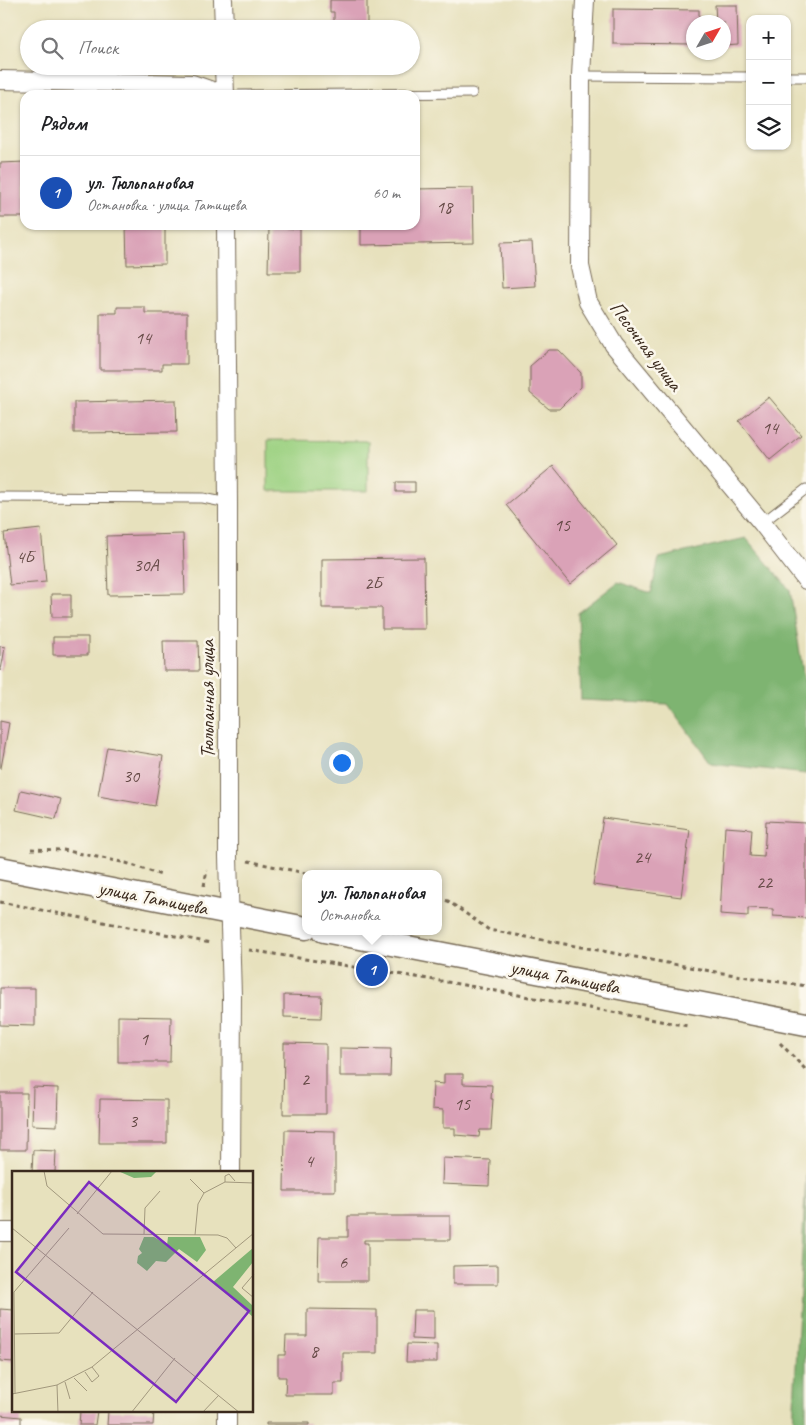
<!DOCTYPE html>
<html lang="ru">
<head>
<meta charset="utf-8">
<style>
  :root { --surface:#fff; --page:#f2f2f2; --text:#202124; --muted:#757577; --line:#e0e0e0; --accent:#b5179e }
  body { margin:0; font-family:Caveat,sans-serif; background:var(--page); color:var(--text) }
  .controls { position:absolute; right:15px; top:15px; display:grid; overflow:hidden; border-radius:10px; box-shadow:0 1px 4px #0004 }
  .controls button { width:45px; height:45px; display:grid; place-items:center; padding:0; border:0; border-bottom:1px solid var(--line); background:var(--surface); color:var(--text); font:25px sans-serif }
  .compass { position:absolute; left:686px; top:15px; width:45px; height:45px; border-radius:50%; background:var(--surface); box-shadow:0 1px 4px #0004; rotate:51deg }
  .you { position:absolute; left:341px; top:762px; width:18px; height:18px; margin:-12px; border:4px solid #fff; border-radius:50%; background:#1a73e8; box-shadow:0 0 0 8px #1a73e833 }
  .badge { display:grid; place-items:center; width:32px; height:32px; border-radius:50%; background:var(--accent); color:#fff; font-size:16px; font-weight:700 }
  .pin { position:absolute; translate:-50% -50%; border:2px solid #fff; box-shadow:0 1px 5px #0006 }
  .popup { position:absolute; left:302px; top:870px; width:140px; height:65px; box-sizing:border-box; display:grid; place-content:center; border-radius:10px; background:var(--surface); filter:drop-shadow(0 1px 4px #0005); font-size:16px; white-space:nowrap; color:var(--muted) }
  .popup b { font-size:19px; color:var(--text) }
  .popup::after { content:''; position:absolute; left:50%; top:100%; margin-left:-10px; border:10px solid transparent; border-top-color:var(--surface) }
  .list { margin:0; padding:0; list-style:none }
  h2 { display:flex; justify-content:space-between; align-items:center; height:65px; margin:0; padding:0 20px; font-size:21px }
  h2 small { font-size:16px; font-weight:400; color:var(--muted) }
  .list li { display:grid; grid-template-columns:32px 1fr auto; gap:15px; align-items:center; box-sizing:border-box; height:75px; padding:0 20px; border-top:1px solid var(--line) }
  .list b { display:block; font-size:19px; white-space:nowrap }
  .list p { margin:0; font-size:16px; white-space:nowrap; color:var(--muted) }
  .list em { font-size:16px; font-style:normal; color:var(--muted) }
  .icon { flex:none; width:28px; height:28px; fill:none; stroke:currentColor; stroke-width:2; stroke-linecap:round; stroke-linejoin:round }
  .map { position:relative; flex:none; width:806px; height:1425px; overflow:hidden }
  .search { position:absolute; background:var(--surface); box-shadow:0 1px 4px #0004; left:20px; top:20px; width:400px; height:55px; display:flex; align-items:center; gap:12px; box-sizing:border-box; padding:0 18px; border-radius:28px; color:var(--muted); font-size:19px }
  .panel { position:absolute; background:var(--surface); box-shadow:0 1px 4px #0004; left:20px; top:90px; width:400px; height:140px; border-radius:15px }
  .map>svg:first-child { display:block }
</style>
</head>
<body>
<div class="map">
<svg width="806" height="1425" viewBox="0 0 806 1425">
  <rect width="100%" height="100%" fill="#fbf7ec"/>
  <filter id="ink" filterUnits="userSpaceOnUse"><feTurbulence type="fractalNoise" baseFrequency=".02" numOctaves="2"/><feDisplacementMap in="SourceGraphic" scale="10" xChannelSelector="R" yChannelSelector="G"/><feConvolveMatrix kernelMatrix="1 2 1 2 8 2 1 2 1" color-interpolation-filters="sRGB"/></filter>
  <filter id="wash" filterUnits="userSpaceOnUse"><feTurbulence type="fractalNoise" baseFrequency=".0096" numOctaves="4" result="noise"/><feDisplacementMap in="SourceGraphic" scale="20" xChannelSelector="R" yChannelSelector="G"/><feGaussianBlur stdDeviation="1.12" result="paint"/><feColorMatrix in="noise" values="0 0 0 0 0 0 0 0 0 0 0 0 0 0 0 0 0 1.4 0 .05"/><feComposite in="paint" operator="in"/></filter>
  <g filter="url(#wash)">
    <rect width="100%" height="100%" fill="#e7e1bd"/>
    <path fill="#9ed283" stroke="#6c7e50" d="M 268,440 L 368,441 L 368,491 L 268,491 Z"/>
    <path fill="#7eb471" stroke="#5c6f48" d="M 746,538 L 790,590 L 806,691 L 806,774 L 711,763 L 668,704 L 581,700 L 578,613 L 618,582 L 651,593 L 659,558 Z
      M 806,1174 L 806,1425 L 793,1425 Z"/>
    <g id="blocks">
      <path fill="#daa2b7" d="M 330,0 L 367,0 L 367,29 L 334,29 L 334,12 L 330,12 Z
        M 715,5 L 737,5 L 738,45 L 724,46 L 724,22 L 716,22 Z
        M 613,9 L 699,10 L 699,22 L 694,22 L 694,45 L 613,44 Z
        M 256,26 L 275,26 L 275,29 L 256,29 Z
        M 25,162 L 25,217 L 0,217 L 0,163 Z
        M 473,188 L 474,243 L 361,245 L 361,225 L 415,225 L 415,189 Z
        M 126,225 L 165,225 L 165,264 L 127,265 Z
        M 269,228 L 300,229 L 300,272 L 268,272 Z
        M 532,242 L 535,286 L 502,288 L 500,243 Z
        M 117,307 L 145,307 L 145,313 L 187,313 L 187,364 L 162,364 L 162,370 L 100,370 L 100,313 L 117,313 Z
        M 549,350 L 559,350 L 581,373 L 581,387 L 559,409 L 549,409 L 530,393 L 530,366 Z
        M 769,397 L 801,435 L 770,460 L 739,421 Z
        M 176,400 L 177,432 L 74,433 L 74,402 Z
        M 553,466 L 617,545 L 570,584 L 506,505 Z
        M 396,482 L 415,482 L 415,492 L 396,492 Z
        M 41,529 L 46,582 L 10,585 L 4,533 Z
        M 183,534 L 185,594 L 108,595 L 106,536 Z
        M 424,558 L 425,629 L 382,629 L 382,608 L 322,608 L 322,559 Z
        M 51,594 L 71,594 L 71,617 L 52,617 Z
        M 53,637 L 88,637 L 88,655 L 53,655 Z
        M 163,641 L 198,641 L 199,671 L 164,671 Z
        M 0,646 L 5,647 L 1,671 L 0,671 Z
        M 0,721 L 9,723 L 1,768 L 0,768 Z
        M 107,747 L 163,756 L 155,806 L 98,796 Z
        M 21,790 L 61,799 L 56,819 L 16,810 Z
        M 603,818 L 690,830 L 681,897 L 593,885 Z
        M 766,821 L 806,823 L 806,918 L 773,916 L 773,909 L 748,908 L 748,916 L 720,914 L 725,827 L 752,829 L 750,856 L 764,857 Z
        M 0,988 L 35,988 L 35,1026 L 0,1025 Z
        M 284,995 L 322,996 L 321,1018 L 284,1017 Z
        M 118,1016 L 171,1017 L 170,1062 L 118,1062 Z
        M 284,1043 L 326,1044 L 326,1114 L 283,1114 Z
        M 340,1048 L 391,1049 L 390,1076 L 340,1076 Z
        M 444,1074 L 463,1074 L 463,1084 L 492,1085 L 491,1099 L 493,1099 L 491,1130 L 480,1130 L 479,1137 L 455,1135 L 455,1128 L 443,1128 L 443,1110 L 432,1109 L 433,1083 L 444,1084 Z
        M 33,1087 L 58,1088 L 57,1126 L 32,1125 Z
        M 0,1093 L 27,1093 L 26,1150 L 0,1150 Z
        M 100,1099 L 167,1100 L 167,1143 L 99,1143 Z
        M 285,1130 L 335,1131 L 335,1191 L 284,1191 Z
        M 33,1150 L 56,1151 L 55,1172 L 32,1172 Z
        M 443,1158 L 490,1160 L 489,1186 L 442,1184 Z
        M 348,1216 L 450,1216 L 450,1240 L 364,1240 L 364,1243 L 368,1243 L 368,1281 L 318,1281 L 319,1237 L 348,1237 Z
        M 498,1265 L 498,1284 L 453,1284 L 453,1266 Z
        M 0,1309 L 14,1310 L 14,1362 L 0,1361 Z
        M 307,1309 L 377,1310 L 377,1353 L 343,1353 L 343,1383 L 334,1383 L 334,1395 L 285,1395 L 286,1377 L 278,1377 L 278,1355 L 285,1355 L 286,1336 L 307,1336 Z
        M 413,1310 L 434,1310 L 434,1340 L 412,1339 Z
        M 407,1344 L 437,1345 L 437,1362 L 406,1362 Z
        M 80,1411 L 97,1411 L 95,1425 L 79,1425 Z
        M 108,1411 L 154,1411 L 153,1425 L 107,1425 Z
        M 0,1415 L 21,1417 L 21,1425 L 0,1425 Z
        M 266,1423 L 309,1423 L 309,1425 L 266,1425 Z"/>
    </g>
  </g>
  <g filter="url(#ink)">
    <use href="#blocks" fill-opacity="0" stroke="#776a56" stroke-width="1"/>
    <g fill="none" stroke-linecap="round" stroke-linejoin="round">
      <defs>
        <path id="service" d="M 581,76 L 750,77
          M 787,77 L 806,77
          M 239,95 L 472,93
          M 0,497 L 203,498 L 228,503
          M 762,523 L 806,489"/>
        <path id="minor" d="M 223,0 L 224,29
          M 585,0 L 581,76 L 580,266 L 588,302 L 614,345 L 762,523 L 806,580
          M 224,66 L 225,95
          M 0,80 L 192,84 L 224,95
          M 226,225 L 228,503 L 228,857 L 232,996 L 231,1172
          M 0,1232 L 14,1232
          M 227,1425 L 227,1411"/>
        <path id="tertiary" d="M 0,868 L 306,928
          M 324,931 L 806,1024"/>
      </defs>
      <use href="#service" stroke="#776a56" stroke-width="11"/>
      <use href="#minor" stroke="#776a56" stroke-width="20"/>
      <use href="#tertiary" stroke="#776a56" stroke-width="25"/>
      <path stroke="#776a56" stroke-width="3" stroke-dasharray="4 4" stroke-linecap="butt" d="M 31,849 L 63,850 L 126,863 L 161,875
        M 248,861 L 310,874
        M 204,886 L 207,870
        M 438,899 L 448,901 L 489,930 L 716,972 L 806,986
        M 0,902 L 211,943
        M 249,950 L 453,983 L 688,1026
        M 780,1043 L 806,1070"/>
      <use href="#service" stroke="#fff" stroke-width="9"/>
      <use href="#minor" stroke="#fff" stroke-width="18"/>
      <use href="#tertiary" stroke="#fff" stroke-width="22"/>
    </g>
  </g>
  <g text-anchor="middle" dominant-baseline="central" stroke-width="5" stroke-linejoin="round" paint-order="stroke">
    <g font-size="18" fill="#634844">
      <text x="444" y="207">18</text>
      <text x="143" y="338">14</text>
      <text x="770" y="428">14</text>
      <text x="562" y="525">15</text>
      <text x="25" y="557">4Б</text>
      <text x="146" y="565">30А</text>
      <text x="373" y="583">2Б</text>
      <text x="131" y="776">30</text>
      <text x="642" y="857">24</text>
      <text x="764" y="882">22</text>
      <text x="144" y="1039">1</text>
      <text x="305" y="1079">2</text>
      <text x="462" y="1104">15</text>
      <text x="133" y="1121">3</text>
      <text x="309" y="1161">4</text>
      <text x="343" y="1262">6</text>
      <text x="314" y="1351">8</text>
    </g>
    <g font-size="20" fill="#3b2a1e" stroke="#fbf7ec">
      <text transform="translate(646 346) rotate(53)">Песочная улица</text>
      <text transform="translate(207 699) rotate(-90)">Тюльпанная улица</text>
      <text transform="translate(153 898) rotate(11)">улица Татищева</text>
      <text transform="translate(565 977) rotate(11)">улица Татищева</text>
    </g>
  </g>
  <g transform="translate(12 1171)">
    <rect width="241" height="241" fill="#e7e1bd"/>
    <path d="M 106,0 L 145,0 L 139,6 L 122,7 ZM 132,66 L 142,66 L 155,74 L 156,66 L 188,66 L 194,79 L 185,91 L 167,78 L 154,91 L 144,90 L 135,100 L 125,92 L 126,85 L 130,82 L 127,78 ZM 241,77 L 241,91 L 221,116 L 241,135 L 241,146 L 201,111 Z" fill="#7eb471"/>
    <path fill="none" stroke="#a2987d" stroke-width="1" d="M 32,0 L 35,15 L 91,63 L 206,64 L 215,67 L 224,77M 178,8 L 192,22M 213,11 L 213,5 L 217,3 L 223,10M 65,43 L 100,0M 0,57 L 228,242M 132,63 L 133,37 L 148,20M 183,64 L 186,33 L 192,22 L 213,11 L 242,12M 242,103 L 230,117 L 242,127M 2,163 L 47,162 L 81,121M 73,201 L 80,211 L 87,205 L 80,196M 62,207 L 75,220M 53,211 L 58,228M 45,214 L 46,242M 0,223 L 45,214 L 80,196 L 242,62M 3,223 L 2,121 L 57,57M 119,242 L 163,187M 190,242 L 207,224"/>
    <path fill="#7b2cbf" fill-opacity="0.15" stroke="#7b2cbf" stroke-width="2.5" d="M 77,11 L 237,140 L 164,231 L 4,101 Z"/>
    <rect width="241" height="241" fill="none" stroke="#3b2a1e" stroke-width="2.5"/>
  </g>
</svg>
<div class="controls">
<button>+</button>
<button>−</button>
<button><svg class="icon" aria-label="layers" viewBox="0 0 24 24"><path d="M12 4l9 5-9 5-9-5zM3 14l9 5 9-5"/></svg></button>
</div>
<svg class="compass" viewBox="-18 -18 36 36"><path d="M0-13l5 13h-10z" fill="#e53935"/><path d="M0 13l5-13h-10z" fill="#757577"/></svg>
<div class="you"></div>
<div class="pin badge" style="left:372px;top:970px;background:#1a4fb4">1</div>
<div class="popup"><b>ул. Тюльпановая</b>Остановка</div>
<div class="search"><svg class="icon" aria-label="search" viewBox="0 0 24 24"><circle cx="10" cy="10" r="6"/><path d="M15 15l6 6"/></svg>Поиск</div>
<section class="panel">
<h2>Рядом<small></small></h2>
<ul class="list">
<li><span class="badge" style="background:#1a4fb4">1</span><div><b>ул. Тюльпановая</b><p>Остановка · улица Татищева</p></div><em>60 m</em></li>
</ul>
</section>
</div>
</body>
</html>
